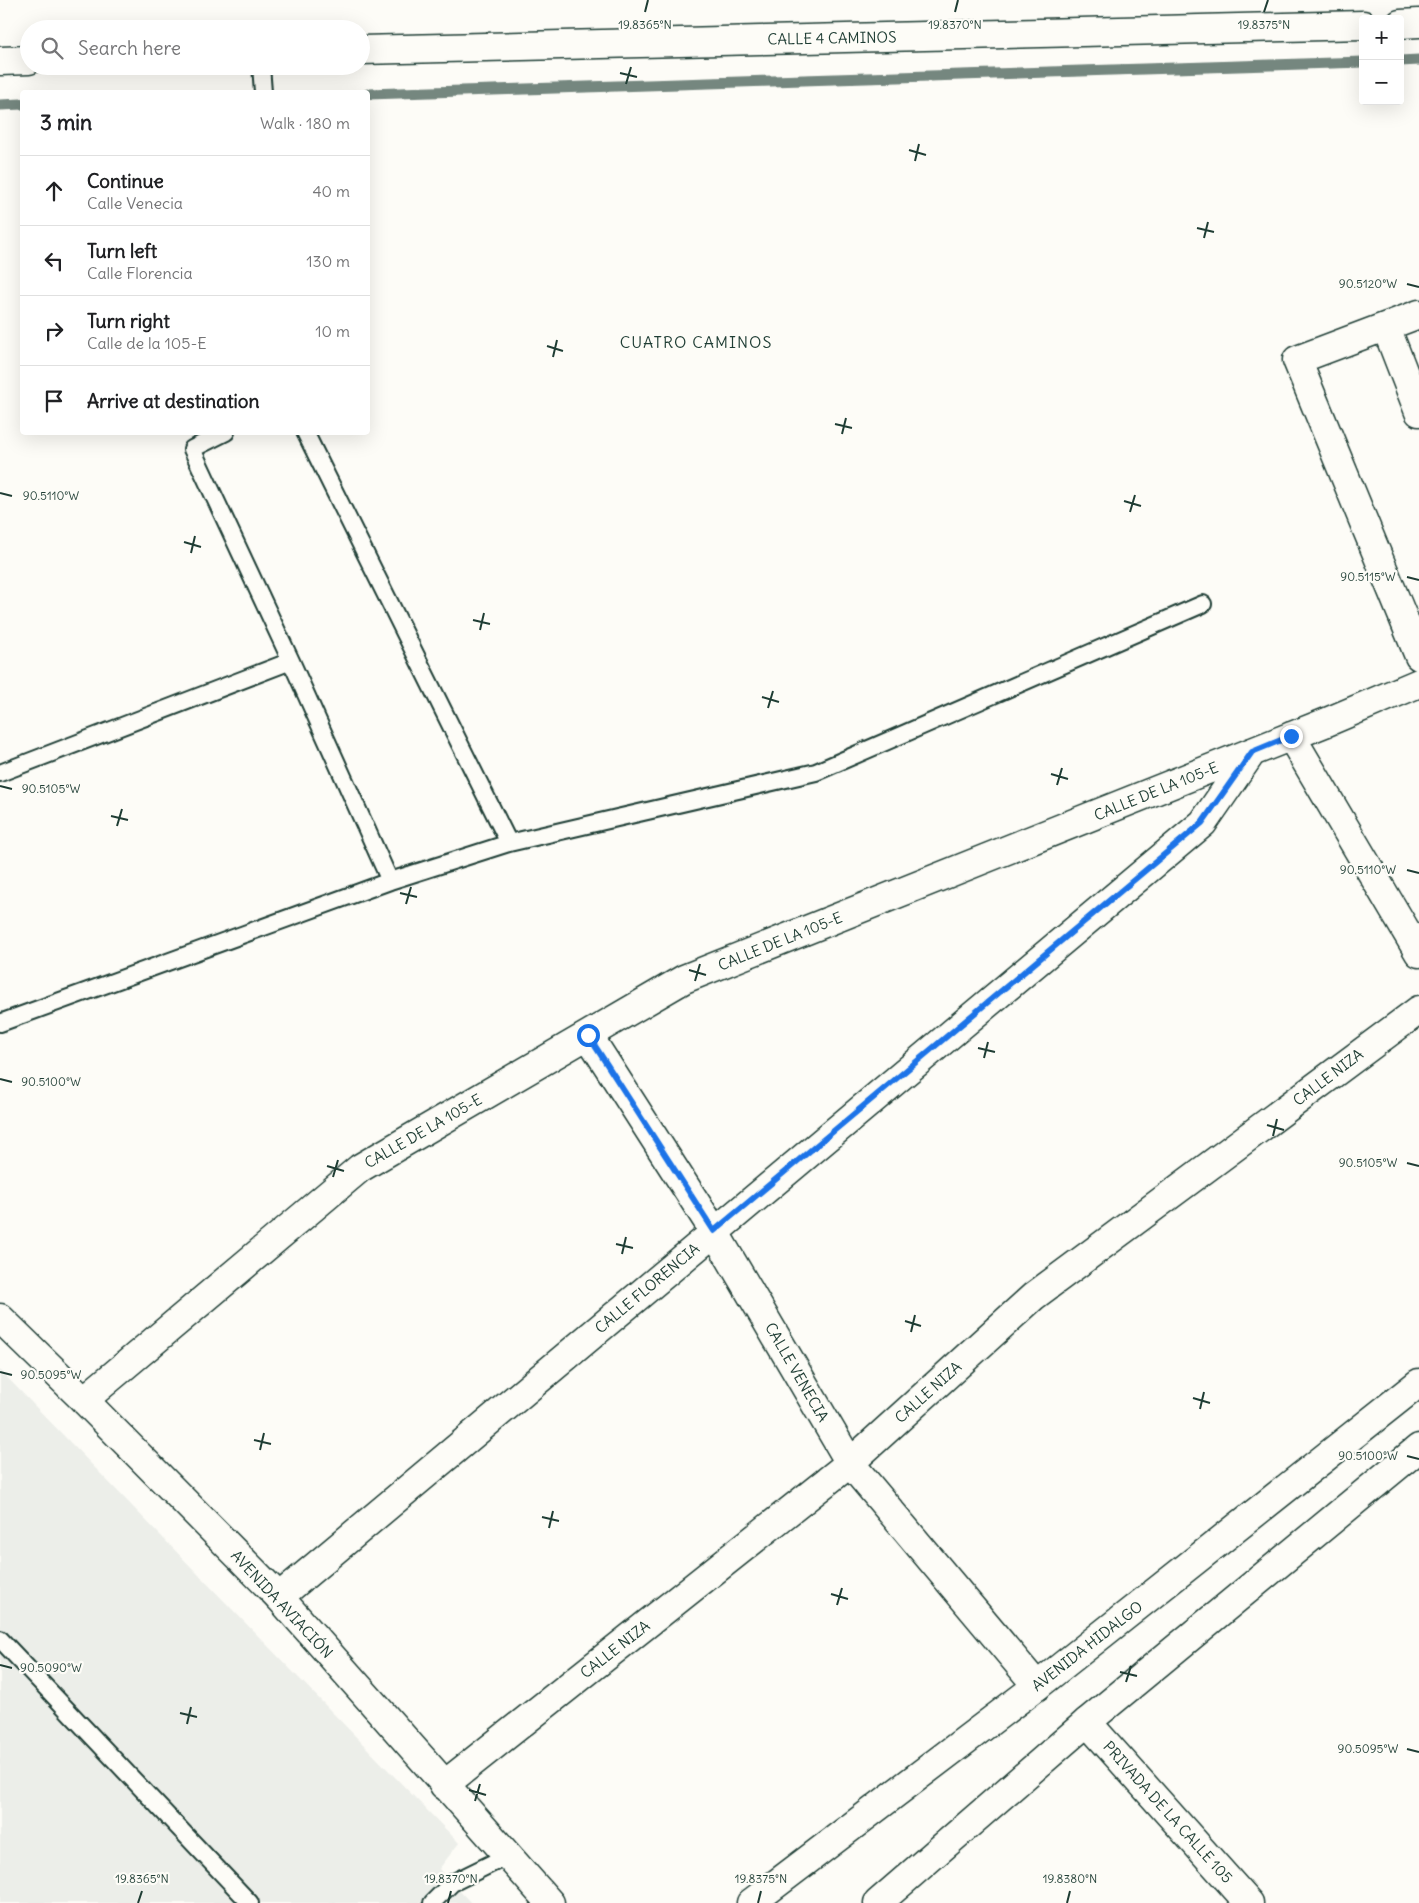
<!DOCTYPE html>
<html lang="en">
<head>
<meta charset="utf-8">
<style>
  :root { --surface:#fff; --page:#f6f6f6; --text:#202124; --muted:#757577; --line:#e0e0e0 }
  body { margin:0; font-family:Delius,sans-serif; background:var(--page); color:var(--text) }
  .controls { position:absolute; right:15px; top:15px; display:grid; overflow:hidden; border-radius:5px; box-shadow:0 5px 20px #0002 }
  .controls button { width:45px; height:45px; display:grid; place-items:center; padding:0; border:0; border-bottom:1px solid var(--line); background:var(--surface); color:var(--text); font:25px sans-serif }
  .stop { position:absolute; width:15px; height:15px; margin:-11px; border:4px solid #1a73e8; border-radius:50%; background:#fff }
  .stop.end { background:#1a73e8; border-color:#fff; box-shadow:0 1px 5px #0008 }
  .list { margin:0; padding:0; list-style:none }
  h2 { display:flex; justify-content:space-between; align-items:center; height:65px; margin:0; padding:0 20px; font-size:21px }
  h2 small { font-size:16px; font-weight:400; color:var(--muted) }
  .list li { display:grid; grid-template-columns:32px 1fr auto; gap:15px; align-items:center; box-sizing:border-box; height:70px; padding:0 20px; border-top:1px solid var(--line) }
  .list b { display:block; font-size:19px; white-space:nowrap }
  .list p { margin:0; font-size:16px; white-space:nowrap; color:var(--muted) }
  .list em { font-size:16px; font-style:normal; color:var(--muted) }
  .icon { flex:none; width:28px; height:28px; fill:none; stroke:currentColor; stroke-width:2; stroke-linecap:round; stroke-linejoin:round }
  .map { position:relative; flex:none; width:1419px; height:1903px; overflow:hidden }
  .search { position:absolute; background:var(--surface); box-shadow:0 5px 20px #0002; left:20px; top:20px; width:350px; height:55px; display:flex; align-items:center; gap:12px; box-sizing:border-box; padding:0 18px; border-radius:28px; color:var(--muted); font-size:19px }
  .panel { position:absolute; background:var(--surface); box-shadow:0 5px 20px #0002; left:20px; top:90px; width:350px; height:345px; border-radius:5px }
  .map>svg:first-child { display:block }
</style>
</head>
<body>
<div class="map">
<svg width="1419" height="1903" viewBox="0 0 1419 1903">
  <rect width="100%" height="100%" fill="#fdfcf7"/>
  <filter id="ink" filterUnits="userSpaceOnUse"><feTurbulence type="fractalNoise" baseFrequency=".02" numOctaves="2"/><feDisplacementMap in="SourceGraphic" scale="10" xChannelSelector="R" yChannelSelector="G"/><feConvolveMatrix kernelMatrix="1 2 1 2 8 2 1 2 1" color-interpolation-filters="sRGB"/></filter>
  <g filter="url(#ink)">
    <path fill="#eceee9" d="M 0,1370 L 459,1843 L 439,1869 L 471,1903 L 0,1903 Z"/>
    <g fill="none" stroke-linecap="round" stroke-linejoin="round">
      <path stroke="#75877f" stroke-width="11" d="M 1400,61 L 1419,60
        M 368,94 L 1363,62
        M 0,105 L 22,104"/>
      <defs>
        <path id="lane" d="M 261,66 L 263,92
          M 226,432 L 192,449 L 291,661 L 390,881
          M 305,432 L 509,843
          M 0,773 L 291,661
          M 0,1023 L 390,881 L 509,843 L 816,772 L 1203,604
          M 0,1639 L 250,1903
          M 432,1903 L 452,1883 L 507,1856"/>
        <path id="street" d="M 1400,24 L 1419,23
          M 361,50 L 1363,25
          M 0,61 L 29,60
          M 1419,314 L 1297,360 L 1419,656
          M 1386,327 L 1419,412
          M 1291,736 L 1419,953
          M 588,1035 L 714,1231 L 850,1463 L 1037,1686
          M 84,1400 L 360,1168 L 684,979 L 1327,722 L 1419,683
          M 279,1597 L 1203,823 L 1252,752
          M 1087,1722 L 1249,1903
          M 444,1785 L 850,1463 L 1034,1296 L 1419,1010"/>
        <path id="secondary" d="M 0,1318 L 84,1400 L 279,1597 L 550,1903
          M 751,1903 L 1037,1686 L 1419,1383
          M 878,1903 L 1087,1722 L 1419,1448"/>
      </defs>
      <use href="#lane" stroke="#1f3d34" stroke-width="20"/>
      <use href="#street" stroke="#1f3d34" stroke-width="31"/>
      <use href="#secondary" stroke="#1f3d34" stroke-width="31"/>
      <use href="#lane" stroke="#fdfcf7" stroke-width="16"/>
      <use href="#street" stroke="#fdfcf7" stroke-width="28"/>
      <use href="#secondary" stroke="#fdfcf7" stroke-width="28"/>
    </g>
  </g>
  <g fill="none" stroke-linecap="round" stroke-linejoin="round" filter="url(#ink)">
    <path stroke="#1a73e8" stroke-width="6" d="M 588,1035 L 714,1231 L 1202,823 L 1252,752 L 1291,736"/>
  </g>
  <path fill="none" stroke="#1f3d34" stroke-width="2" d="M 645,12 L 648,0M 955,12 L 958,0M 1264,12 L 1268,0M 620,73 L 637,77M 626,84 L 631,67M 909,150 L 926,155M 915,161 L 919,144M 1197,228 L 1214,232M 1204,238 L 1208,222M 1407,284 L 1419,287M 547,346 L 563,351M 553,357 L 557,340M 835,424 L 852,428M 842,434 L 846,418M 0,493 L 12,496M 1124,501 L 1141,506M 1130,512 L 1135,495M 184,542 L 201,547M 191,553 L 195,536M 1407,577 L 1419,580M 473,620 L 490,624M 480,630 L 484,613M 762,697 L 779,702M 768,708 L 773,691M 1051,774 L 1068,779M 1057,785 L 1062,768M 0,786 L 12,789M 111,816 L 128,820M 117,826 L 122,809M 1407,870 L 1419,873M 400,893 L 417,897M 406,904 L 411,887M 689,970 L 706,975M 695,981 L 700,964M 978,1048 L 995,1052M 984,1058 L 988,1042M 0,1079 L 12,1082M 1267,1125 L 1284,1130M 1273,1136 L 1277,1119M 1407,1163 L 1419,1166M 327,1166 L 344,1171M 333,1177 L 338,1160M 616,1244 L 633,1248M 622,1254 L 626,1237M 905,1321 L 921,1326M 911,1332 L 915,1315M 0,1372 L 12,1375M 1193,1398 L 1210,1403M 1200,1409 L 1204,1392M 254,1440 L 271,1444M 260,1450 L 264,1433M 1407,1456 L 1419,1459M 542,1517 L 559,1521M 549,1528 L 553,1511M 831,1594 L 848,1599M 837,1605 L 842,1588M 0,1665 L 12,1668M 1120,1672 L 1137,1676M 1126,1682 L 1131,1666M 180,1713 L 197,1717M 187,1724 L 191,1707M 1407,1749 L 1419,1752M 469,1790 L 486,1795M 475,1801 L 480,1784M 138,1903 L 142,1891M 448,1903 L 451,1891M 758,1903 L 761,1891M 1067,1903 L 1070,1891"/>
  <g text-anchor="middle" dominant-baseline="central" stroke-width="4.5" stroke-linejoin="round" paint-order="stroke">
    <g font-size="15" fill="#1f3d34" stroke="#fdfcf7">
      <text transform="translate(832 38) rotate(-1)">CALLE 4 CAMINOS</text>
      <text transform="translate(1156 791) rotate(-22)">CALLE DE LA 105-E</text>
      <text transform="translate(780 941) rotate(-22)">CALLE DE LA 105-E</text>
      <text transform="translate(1328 1077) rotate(-37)">CALLE NIZA</text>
      <text transform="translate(423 1131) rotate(-30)">CALLE DE LA 105-E</text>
      <text transform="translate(647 1288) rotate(-40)">CALLE FLORENCIA</text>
      <text transform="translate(797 1372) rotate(60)">CALLE VENECIA</text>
      <text transform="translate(928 1392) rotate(-42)">CALLE NIZA</text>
      <text transform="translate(282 1604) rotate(47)">AVENIDA AVIACIÓN</text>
      <text transform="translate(1087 1646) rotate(-38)">AVENIDA HIDALGO</text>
      <text transform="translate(615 1649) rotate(-38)">CALLE NIZA</text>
      <text transform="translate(1168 1812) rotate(48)">PRIVADA DE LA CALLE 105</text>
    </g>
    <g font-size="16" letter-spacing="1" fill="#1f3d34" stroke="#fdfcf7">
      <text x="696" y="342">CUATRO CAMINOS</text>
    </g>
  </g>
  <g font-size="12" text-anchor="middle" fill="#1f3d34" stroke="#fdfcf7" stroke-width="4.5" stroke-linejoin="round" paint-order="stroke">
    <text x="645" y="29">19.8365°N</text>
    <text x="955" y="29">19.8370°N</text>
    <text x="1264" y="29">19.8375°N</text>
    <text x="1368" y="288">90.5120°W</text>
    <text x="51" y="500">90.5110°W</text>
    <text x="1368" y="581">90.5115°W</text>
    <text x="51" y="793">90.5105°W</text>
    <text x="1368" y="874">90.5110°W</text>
    <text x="51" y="1086">90.5100°W</text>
    <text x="1368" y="1167">90.5105°W</text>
    <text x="51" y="1379">90.5095°W</text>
    <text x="1368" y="1460">90.5100°W</text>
    <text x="51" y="1672">90.5090°W</text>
    <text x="1368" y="1753">90.5095°W</text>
    <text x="142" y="1883">19.8365°N</text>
    <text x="451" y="1883">19.8370°N</text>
    <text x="761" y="1883">19.8375°N</text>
    <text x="1070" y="1883">19.8380°N</text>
  </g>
</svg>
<div class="controls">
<button>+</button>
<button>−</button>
</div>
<div class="stop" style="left:588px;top:1035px"></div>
<div class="stop end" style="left:1291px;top:736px"></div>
<div class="search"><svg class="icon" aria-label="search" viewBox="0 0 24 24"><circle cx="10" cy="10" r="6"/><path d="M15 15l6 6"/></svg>Search here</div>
<section class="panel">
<h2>3 min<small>Walk · 180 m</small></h2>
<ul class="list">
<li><svg class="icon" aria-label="ahead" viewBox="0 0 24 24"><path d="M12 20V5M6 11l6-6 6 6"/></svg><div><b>Continue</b><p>Calle Venecia</p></div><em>40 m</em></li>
<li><svg class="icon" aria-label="left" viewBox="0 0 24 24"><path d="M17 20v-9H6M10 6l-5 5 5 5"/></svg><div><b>Turn left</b><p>Calle Florencia</p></div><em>130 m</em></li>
<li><svg class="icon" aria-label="right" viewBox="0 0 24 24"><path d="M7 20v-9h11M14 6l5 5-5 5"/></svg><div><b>Turn right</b><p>Calle de la 105-E</p></div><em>10 m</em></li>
<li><svg class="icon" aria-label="arrive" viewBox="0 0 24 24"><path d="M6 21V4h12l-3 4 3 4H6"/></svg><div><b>Arrive at destination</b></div></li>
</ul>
</section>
</div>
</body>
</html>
